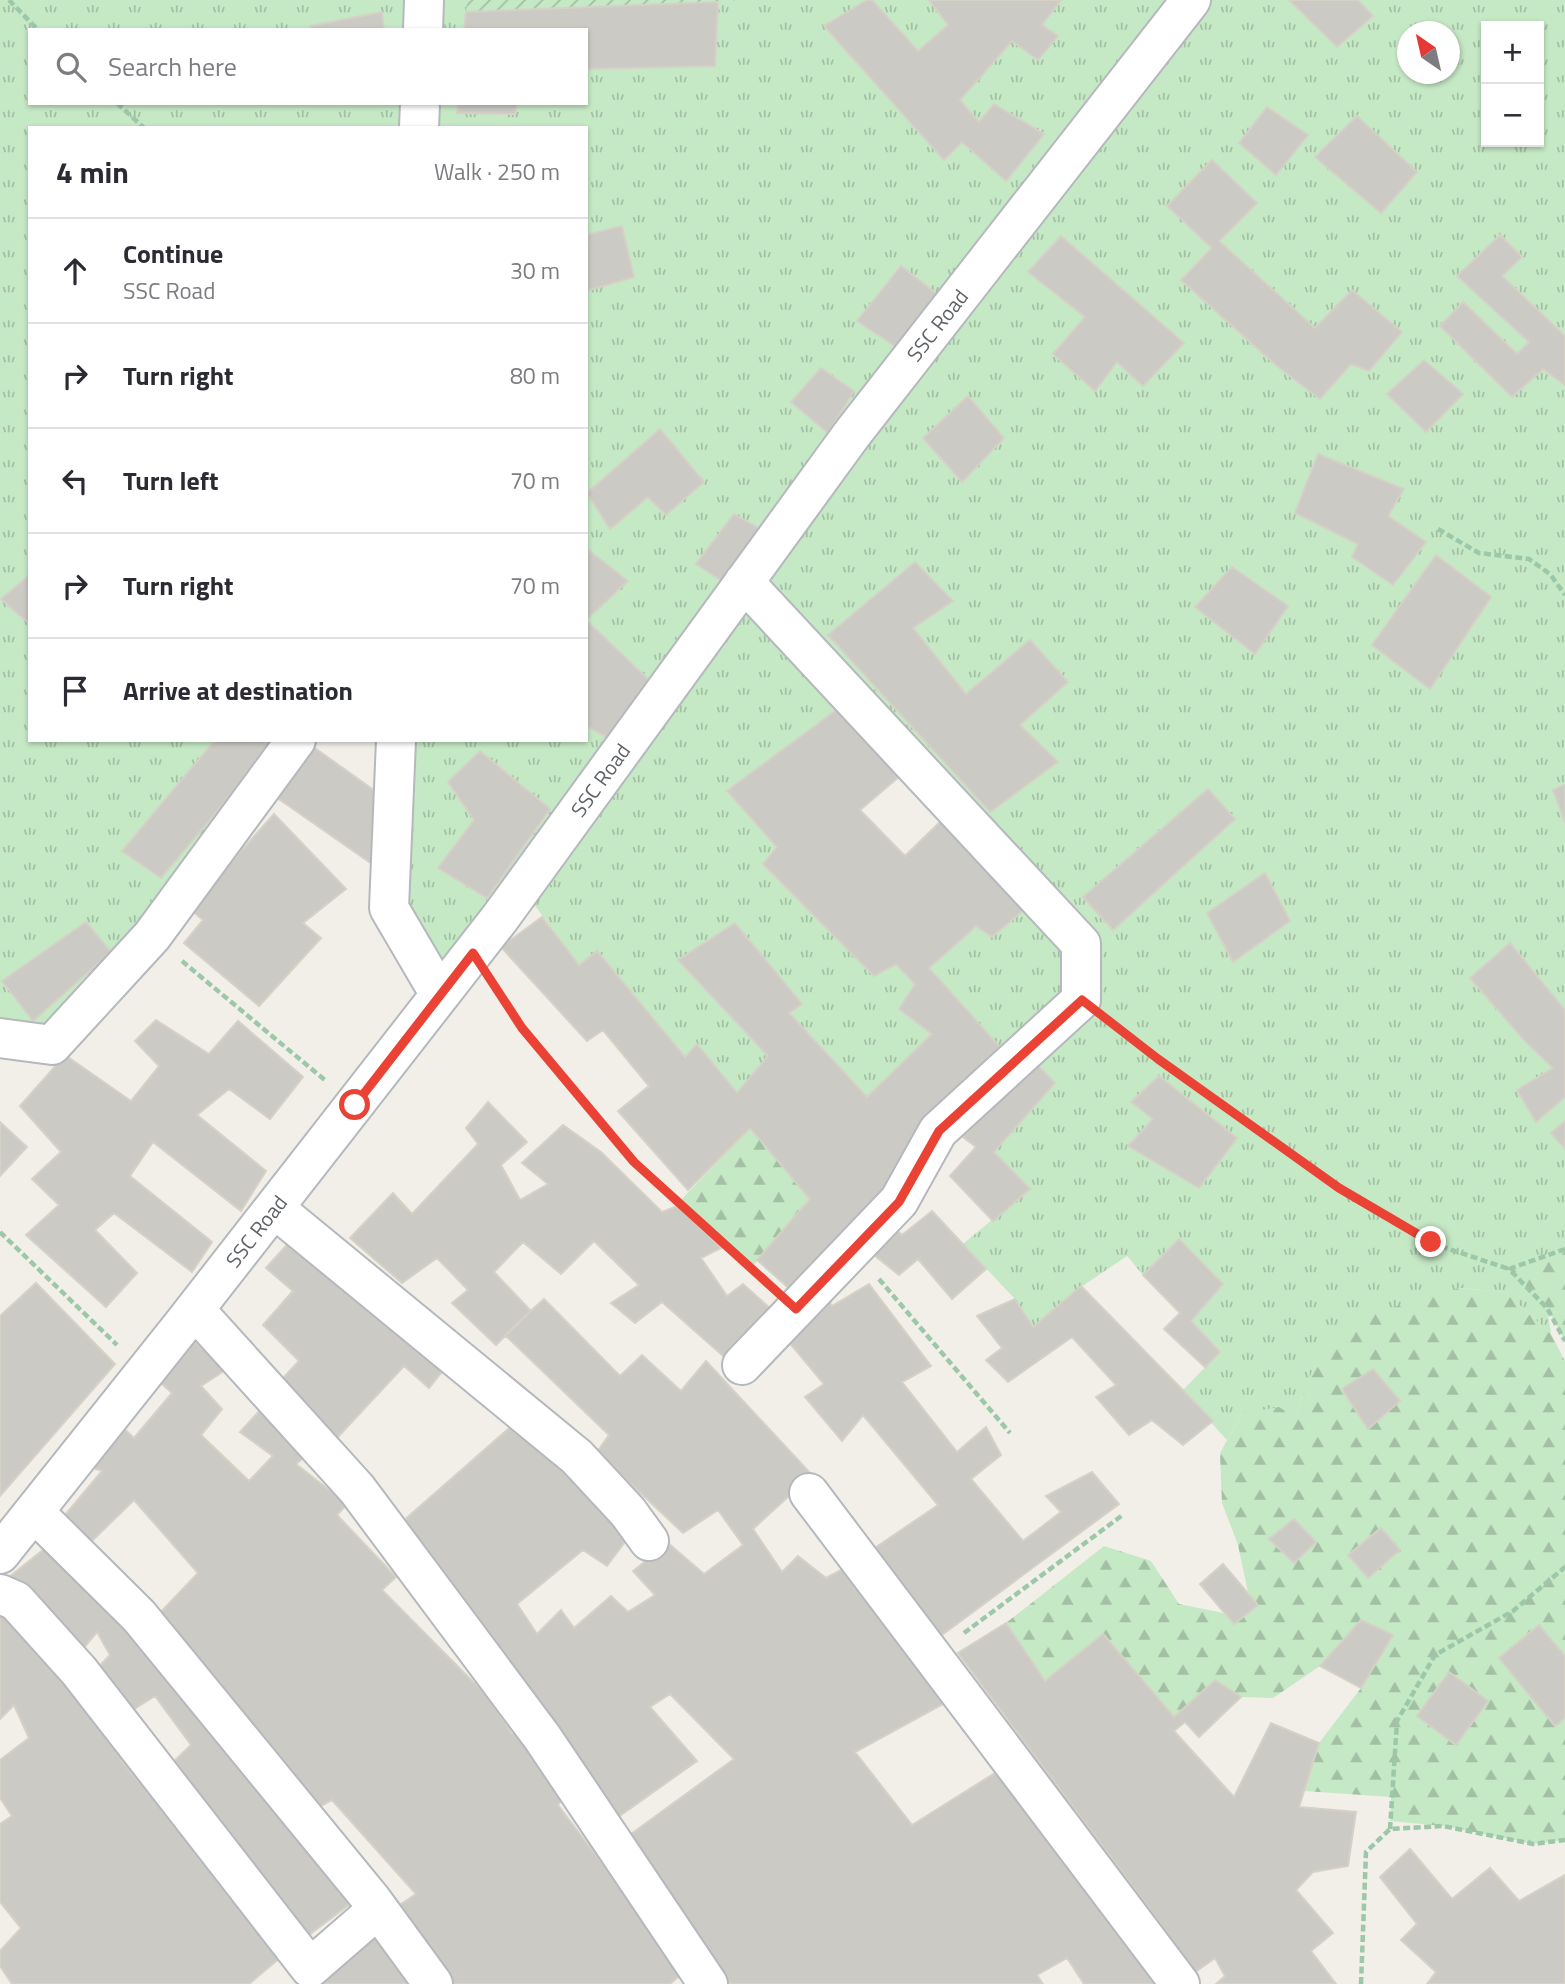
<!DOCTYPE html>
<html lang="en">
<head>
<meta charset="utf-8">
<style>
  :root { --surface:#fff; --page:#f2f2f3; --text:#2b2b33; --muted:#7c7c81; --line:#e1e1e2 }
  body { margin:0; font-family:"Titillium Web",sans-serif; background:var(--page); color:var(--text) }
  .controls { position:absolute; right:21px; top:21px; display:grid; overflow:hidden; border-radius:0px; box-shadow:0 2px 5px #0004 }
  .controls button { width:63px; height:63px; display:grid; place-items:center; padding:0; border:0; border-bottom:2px solid var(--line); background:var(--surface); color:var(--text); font:35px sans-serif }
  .compass { position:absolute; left:1397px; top:21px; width:63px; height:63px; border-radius:50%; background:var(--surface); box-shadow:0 2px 5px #0004; rotate:326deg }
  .stop { position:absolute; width:21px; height:21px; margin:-16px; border:5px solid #ea4335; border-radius:50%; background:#fff }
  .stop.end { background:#ea4335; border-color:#fff; box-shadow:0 2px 7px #0008 }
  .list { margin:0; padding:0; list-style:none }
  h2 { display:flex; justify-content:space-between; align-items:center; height:91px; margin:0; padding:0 28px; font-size:30px }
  h2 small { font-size:23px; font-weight:400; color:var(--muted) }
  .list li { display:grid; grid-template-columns:46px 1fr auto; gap:21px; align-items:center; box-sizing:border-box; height:105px; padding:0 28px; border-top:2px solid var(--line) }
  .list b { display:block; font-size:26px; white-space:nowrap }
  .list p { margin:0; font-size:23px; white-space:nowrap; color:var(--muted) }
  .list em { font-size:23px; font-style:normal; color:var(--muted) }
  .icon { flex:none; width:38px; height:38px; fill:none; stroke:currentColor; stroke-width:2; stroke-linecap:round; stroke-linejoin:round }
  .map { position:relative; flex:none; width:1565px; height:1984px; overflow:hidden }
  .search { position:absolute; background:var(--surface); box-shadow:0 2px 5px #0004; left:28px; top:28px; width:560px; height:77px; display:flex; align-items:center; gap:18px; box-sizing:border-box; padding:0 24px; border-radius:0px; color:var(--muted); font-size:26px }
  .panel { position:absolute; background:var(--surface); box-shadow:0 2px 5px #0004; left:28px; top:126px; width:560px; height:616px; border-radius:0px }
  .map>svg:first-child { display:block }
</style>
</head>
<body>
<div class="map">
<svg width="1565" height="1984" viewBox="0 0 1565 1984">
  <defs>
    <pattern id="grass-tufts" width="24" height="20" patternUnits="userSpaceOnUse" patternTransform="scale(1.75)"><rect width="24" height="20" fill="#c5e8c5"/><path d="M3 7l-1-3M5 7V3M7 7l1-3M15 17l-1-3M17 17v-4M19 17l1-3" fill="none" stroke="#a3c0a4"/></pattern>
    <pattern id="forest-firs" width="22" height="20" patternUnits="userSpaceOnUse" patternTransform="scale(1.75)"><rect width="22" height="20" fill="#c5e8c5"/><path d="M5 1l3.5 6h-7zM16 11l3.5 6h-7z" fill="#a3c0a4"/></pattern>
    <pattern id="garden-furrows" width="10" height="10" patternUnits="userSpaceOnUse" patternTransform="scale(1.75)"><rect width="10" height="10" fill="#c5e8c5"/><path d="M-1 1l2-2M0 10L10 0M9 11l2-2" fill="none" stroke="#a3c0a4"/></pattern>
  </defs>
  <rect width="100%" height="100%" fill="#f1efe8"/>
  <path fill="url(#grass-tufts)" fill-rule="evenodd" d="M 0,0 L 1565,0 L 1565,1249 L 1510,1269 L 1547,1308 L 1551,1334 L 1505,1292 L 1459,1288 L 1317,1359 L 1295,1417 L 1242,1413 L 1227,1440 L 1182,1391 L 1220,1352 L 1191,1321 L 1223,1284 L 1180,1239 L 1143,1275 L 1127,1256 L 1081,1287 L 1033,1327 L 1015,1299 L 963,1244 L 1029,1189 L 994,1152 L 1055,1082 L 1033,1060 L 1007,1055 L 929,968 L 976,926 L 1037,897 L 839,708 L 727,792 L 777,847 L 764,865 L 874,976 L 896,964 L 915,984 L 899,1009 L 932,1034 L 867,1097 L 789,1013 L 802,1004 L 735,923 L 678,960 L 768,1056 L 737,1093 L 698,1044 L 685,1057 L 597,951 L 579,965 L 522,888 L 440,995 L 389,908 L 396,740 L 586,740 L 586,128 L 30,128 L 30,740 L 296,740 L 52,1045 L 0,1038 ZM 1486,26 L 1539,26 L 1539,142 L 1486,142 ZM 30,30 L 586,30 L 586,103 L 30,103 ZM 1408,32 L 1450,32 L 1450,74 L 1408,74 Z"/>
  <path fill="url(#forest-firs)" d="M 750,1128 L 810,1199 L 751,1268 L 679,1202 Z
    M 1565,1249 L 1565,1341 L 1547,1308 L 1509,1269 Z
    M 1459,1288 L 1505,1292 L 1551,1334 L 1565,1361 L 1565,1840 L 1533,1844 L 1443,1826 L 1390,1821 L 1391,1797 L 1304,1791 L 1319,1743 L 1361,1688 L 1393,1635 L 1362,1620 L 1320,1666 L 1273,1698 L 1241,1697 L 1214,1680 L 1174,1717 L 1103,1634 L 1045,1681 L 1006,1623 L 1104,1546 L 1151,1561 L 1179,1604 L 1223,1613 L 1234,1624 L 1258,1605 L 1248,1592 L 1238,1545 L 1222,1503 L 1220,1453 L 1242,1413 L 1279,1407 L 1295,1417 L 1319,1353 L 1377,1312 Z"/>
  <path fill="url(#garden-furrows)" d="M 467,0 L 739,0 L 466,12 Z"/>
  <path fill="#cccac5" stroke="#d6d1c6" stroke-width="2" d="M 867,0 L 872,0 L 918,51 L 948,25 L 929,0 L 1061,0 L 1042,25 L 1058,36 L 1038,60 L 1012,41 L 960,100 L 979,122 L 994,104 L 1044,134 L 1006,181 L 962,142 L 944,160 L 824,26 Z
    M 1289,0 L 1358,0 L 1373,16 L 1337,47 Z
    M 718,2 L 715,66 L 586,69 L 586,30 L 464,30 L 466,12 Z
    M 382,12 L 384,30 L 311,30 L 310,26 Z
    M 458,103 L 517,103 L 515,114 L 457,113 Z
    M 1267,107 L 1308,135 L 1276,175 L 1239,143 Z
    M 1357,116 L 1417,172 L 1381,213 L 1315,157 Z
    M 1212,160 L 1257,203 L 1219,241 L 1315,328 L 1352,290 L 1402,332 L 1369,371 L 1351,364 L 1320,399 L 1278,367 L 1181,280 L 1212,248 L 1167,206 Z
    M 622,226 L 634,277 L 586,291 L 586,235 Z
    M 1500,235 L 1522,257 L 1502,276 L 1565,336 L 1565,385 L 1543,369 L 1512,397 L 1440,326 L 1463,302 L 1517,354 L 1529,342 L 1457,276 Z
    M 1061,236 L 1184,343 L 1143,386 L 1117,362 L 1095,391 L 1053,354 L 1085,317 L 1028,272 Z
    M 901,266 L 941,297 L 902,351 L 857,321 Z
    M 1424,360 L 1463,394 L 1426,432 L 1387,394 Z
    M 821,368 L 854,391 L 828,433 L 791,402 Z
    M 968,396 L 1004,438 L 962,482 L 923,438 Z
    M 660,429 L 704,482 L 666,515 L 648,497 L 610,529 L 587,493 Z
    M 1318,454 L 1404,489 L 1388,516 L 1426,542 L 1393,585 L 1352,557 L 1358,544 L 1295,513 Z
    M 734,514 L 762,530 L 725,583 L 696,564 Z
    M 586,548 L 628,581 L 586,620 L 649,680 L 608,738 L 586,726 Z
    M 1436,555 L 1491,597 L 1430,689 L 1372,645 Z
    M 915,562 L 953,601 L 913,628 L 966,694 L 1030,640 L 1068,682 L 1020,725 L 1058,762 L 990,812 L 828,635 Z
    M 1232,567 L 1288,606 L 1255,654 L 1195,607 Z
    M 30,575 L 30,619 L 27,622 L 1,599 Z
    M 839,708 L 900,776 L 860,810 L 905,856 L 942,820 L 1026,908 L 992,937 L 976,926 L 929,968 L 1007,1055 L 792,1291 L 757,1260 L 810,1199 L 750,1128 L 688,1190 L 618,1111 L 649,1086 L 603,1030 L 587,1041 L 501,947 L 542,917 L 579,965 L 597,951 L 685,1057 L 697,1044 L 737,1093 L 768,1056 L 678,960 L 735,923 L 802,1004 L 789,1013 L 867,1097 L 932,1034 L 899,1009 L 915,984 L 896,964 L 874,976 L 763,864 L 777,847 L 727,791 Z
    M 215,740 L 277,740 L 161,878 L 122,851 Z
    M 312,746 L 382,796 L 372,864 L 276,797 Z
    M 480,751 L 550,809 L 487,898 L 438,868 L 474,820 L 448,782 Z
    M 1565,784 L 1565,823 L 1553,790 Z
    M 1208,789 L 1235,819 L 1113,930 L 1083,897 Z
    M 274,814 L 346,889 L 303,923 L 321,938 L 259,1006 L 184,943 L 203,920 L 190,909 Z
    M 1265,873 L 1290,921 L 1233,962 L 1207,913 Z
    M 86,922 L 111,952 L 33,1021 L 2,981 Z
    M 1510,943 L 1565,1010 L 1565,1097 L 1536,1122 L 1517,1090 L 1553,1068 L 1524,1040 L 1470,978 Z
    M 156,1020 L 209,1054 L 238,1021 L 303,1077 L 270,1119 L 229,1089 L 197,1115 L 266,1171 L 241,1211 L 153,1142 L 130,1176 L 212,1242 L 192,1272 L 114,1213 L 95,1230 L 137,1273 L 106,1307 L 26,1235 L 59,1205 L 32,1179 L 61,1152 L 20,1106 L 65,1055 L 131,1101 L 159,1066 L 135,1041 Z
    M 1033,1060 L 1055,1083 L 994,1152 L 1030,1189 L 993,1221 L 950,1176 L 976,1147 L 963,1137 Z
    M 1159,1076 L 1237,1138 L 1199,1188 L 1128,1146 L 1153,1119 L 1131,1102 Z
    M 488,1102 L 527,1142 L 501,1165 L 520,1200 L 548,1184 L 522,1163 L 563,1125 L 601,1152 L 662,1212 L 678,1206 L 721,1248 L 701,1258 L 727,1296 L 743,1284 L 782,1319 L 731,1363 L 662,1302 L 635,1323 L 611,1303 L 639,1285 L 594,1241 L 561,1274 L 523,1242 L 494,1272 L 531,1311 L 496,1345 L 452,1303 L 468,1290 L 437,1258 L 402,1283 L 350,1238 L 393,1193 L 412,1214 L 478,1144 L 466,1128 Z
    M 1565,1121 L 1565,1149 L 1551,1133 Z
    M 0,1122 L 27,1147 L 0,1176 Z
    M 932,1211 L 986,1269 L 952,1299 L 918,1259 L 899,1275 L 869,1251 L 893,1227 L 902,1235 Z
    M 295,1236 L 449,1363 L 429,1388 L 404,1366 L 337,1438 L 283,1378 L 299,1361 L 263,1325 L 293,1291 L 266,1268 Z
    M 1179,1239 L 1223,1284 L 1191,1321 L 1220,1352 L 1205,1367 L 1164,1329 L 1180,1313 L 1143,1275 Z
    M 36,1283 L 115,1364 L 0,1496 L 0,1316 Z
    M 869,1284 L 931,1366 L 902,1382 L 957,1452 L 986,1427 L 1001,1455 L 971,1479 L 1023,1541 L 1061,1512 L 1046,1496 L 1092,1472 L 1119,1504 L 935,1640 L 869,1552 L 938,1505 L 863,1415 L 842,1441 L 805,1397 L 824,1384 L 782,1334 L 827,1297 L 832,1306 Z
    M 1081,1286 L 1213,1421 L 1183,1445 L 1152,1420 L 1129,1435 L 1096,1397 L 1116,1385 L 1072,1337 L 1008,1382 L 986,1360 L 1002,1348 L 977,1316 L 1015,1299 L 1033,1327 Z
    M 544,1299 L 620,1376 L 642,1355 L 681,1391 L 706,1361 L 812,1475 L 753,1529 L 782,1572 L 798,1556 L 826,1578 L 843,1569 L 945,1703 L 855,1752 L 912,1825 L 1003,1768 L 1164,1984 L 1084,1984 L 1067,1958 L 1037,1975 L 1043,1984 L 731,1984 L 627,1837 L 734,1759 L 670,1694 L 650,1707 L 697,1761 L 611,1822 L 401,1523 L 515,1423 L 630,1535 L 607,1566 L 583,1550 L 517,1604 L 537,1634 L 561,1610 L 574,1628 L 611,1596 L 628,1612 L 655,1595 L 633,1571 L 668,1543 L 704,1574 L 743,1545 L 718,1510 L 683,1533 L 597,1452 L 609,1435 L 505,1335 Z
    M 192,1340 L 227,1369 L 201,1386 L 222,1409 L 201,1435 L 249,1481 L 273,1456 L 240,1432 L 261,1409 L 307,1455 L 296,1464 L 347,1504 L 337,1515 L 396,1577 L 382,1590 L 487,1696 L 512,1734 L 523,1732 L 564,1796 L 558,1805 L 684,1972 L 670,1984 L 451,1984 L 395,1908 L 416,1894 L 332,1800 L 315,1809 L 156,1617 L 198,1573 L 134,1500 L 89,1544 L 59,1522 L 102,1471 L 89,1466 L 122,1427 L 134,1438 L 172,1393 L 161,1383 Z
    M 1373,1369 L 1400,1401 L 1368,1429 L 1342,1389 Z
    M 1294,1519 L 1316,1542 L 1294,1563 L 1269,1539 Z
    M 1381,1528 L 1400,1550 L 1368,1578 L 1348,1555 Z
    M 53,1542 L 359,1897 L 301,1941 L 168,1767 L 191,1745 L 155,1696 L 128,1713 L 91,1675 L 110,1655 L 97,1632 L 77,1656 L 4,1581 Z
    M 1223,1564 L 1258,1605 L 1234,1624 L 1200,1584 Z
    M 4,1608 L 131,1753 L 121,1760 L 139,1782 L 149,1777 L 287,1952 L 249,1984 L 12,1984 L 0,1966 L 0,1951 L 21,1928 L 0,1902 L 0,1824 L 12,1816 L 0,1798 L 0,1760 L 29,1738 L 14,1705 L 0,1719 L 0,1613 Z
    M 1361,1620 L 1393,1635 L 1361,1688 L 1320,1666 Z
    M 1006,1623 L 1045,1681 L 1103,1634 L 1174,1717 L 1215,1680 L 1241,1697 L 1199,1737 L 1185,1722 L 1174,1731 L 1234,1797 L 1271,1723 L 1319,1743 L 1299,1807 L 1356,1812 L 1348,1866 L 1313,1872 L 1296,1890 L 1333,1933 L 1311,1951 L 1336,1984 L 1216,1984 L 1225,1976 L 1215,1958 L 1194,1973 L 1163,1927 L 958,1653 Z
    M 1539,1625 L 1565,1656 L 1565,1718 L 1555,1726 L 1499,1658 Z
    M 1449,1672 L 1488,1701 L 1456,1745 L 1417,1716 Z
    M 1410,1849 L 1452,1899 L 1490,1868 L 1519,1901 L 1565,1875 L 1565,1984 L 1427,1984 L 1436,1972 L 1401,1940 L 1417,1924 L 1380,1877 Z
    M 381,1931 L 420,1984 L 318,1984 Z"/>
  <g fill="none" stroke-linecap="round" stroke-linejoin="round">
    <defs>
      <path id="minor" d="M 423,30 L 424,0
        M 419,128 L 420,103
        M 396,740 L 389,908 L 440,995
        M 0,1038 L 52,1045 L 152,936 L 296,740
        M 274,1208 L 577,1457 L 628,1512 L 649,1541
        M 195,1310 L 357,1489 L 542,1737 L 708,1984
        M 742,1365 L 899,1201 L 938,1131 L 1081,1000 L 1081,944 L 744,582
        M 809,1493 L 1180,1984
        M 34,1512 L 139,1616 L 371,1899 L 433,1984
        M 0,1554 L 184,1323 L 500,918 L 852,434 L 1191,0
        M 0,1594 L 16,1601 L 79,1671 L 310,1968 L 378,1909"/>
    </defs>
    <use href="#minor" stroke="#b5b8bc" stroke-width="42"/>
    <path stroke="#9cc7a9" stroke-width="4.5" stroke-dasharray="7 3.5" stroke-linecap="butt" d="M 9,0 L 38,30
      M 117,103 L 144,128
      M 1438,529 L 1479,553 L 1529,559 L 1550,574 L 1565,595
      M 182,961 L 326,1081
      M 494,986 L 522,1028 L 634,1162 L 767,1283
      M 1111,1023 L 1339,1188 L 1431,1243 L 1509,1269
      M 0,1232 L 117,1345
      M 1565,1249 L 1509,1269 L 1547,1308 L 1565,1341
      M 879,1279 L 1010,1433
      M 964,1633 L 1124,1514
      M 1390,1829 L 1397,1721 L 1435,1655 L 1513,1611 L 1565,1567
      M 1361,1984 L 1366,1852 L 1390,1829 L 1443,1826 L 1533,1844 L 1565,1840"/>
    <use href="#minor" stroke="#fff" stroke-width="38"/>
  </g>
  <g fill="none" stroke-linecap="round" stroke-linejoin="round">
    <path stroke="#ea4335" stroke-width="9" d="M 355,1105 L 473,953 L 522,1028 L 634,1162 L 796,1309 L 899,1202 L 939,1131 L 1082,1000 L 1158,1059 L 1339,1188 L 1431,1242"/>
  </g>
  <g text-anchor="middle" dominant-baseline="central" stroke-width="7" stroke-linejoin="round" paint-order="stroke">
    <g font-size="21" fill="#5f6368" stroke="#fff">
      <text transform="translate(937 325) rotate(-52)">SSC Road</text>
      <text transform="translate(600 780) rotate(-54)">SSC Road</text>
      <text transform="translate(256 1231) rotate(-52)">SSC Road</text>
    </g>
  </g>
</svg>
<div class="controls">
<button>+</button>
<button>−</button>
</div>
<svg class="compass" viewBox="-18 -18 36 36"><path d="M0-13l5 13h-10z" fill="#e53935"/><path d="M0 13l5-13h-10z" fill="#7c7c81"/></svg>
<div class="stop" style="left:355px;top:1105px"></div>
<div class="stop end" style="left:1431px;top:1242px"></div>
<div class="search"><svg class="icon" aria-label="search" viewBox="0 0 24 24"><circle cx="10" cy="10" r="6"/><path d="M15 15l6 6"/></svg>Search here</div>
<section class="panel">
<h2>4 min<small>Walk · 250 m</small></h2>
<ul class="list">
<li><svg class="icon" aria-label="ahead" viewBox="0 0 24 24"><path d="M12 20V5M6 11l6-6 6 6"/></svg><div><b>Continue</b><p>SSC Road</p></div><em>30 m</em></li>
<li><svg class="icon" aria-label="right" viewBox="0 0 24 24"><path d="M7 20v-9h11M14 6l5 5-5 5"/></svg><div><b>Turn right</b></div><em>80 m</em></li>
<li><svg class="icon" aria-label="left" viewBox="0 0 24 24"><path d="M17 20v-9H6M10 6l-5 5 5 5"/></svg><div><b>Turn left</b></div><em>70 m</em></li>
<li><svg class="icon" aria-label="right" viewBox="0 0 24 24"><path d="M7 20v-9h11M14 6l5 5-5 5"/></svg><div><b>Turn right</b></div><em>70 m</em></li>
<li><svg class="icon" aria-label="arrive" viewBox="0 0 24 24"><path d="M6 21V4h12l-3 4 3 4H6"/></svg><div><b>Arrive at destination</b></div></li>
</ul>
</section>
</div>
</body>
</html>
